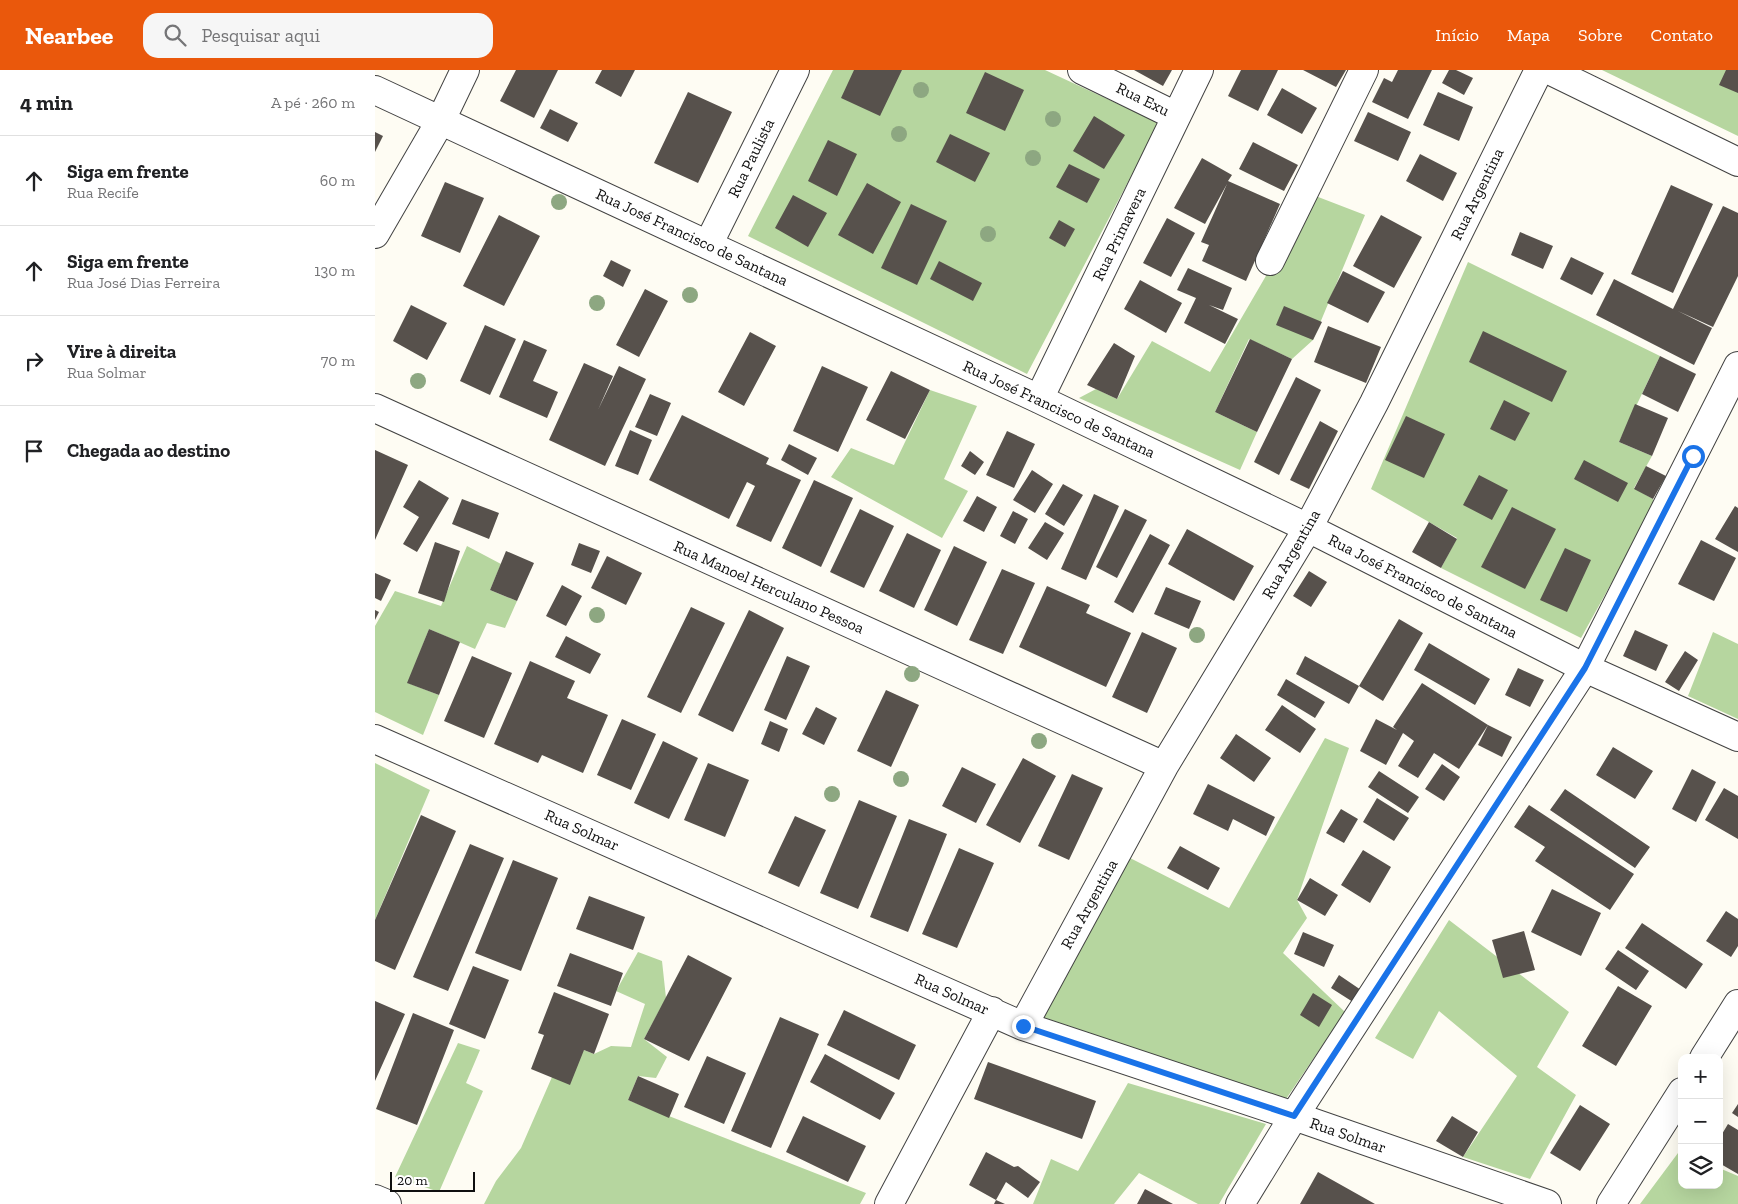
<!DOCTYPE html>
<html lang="pt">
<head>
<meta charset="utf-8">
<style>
  :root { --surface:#fff; --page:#f6f6f6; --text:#202124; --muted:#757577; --line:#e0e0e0; --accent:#ea580c }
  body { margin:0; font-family:"Zilla Slab",serif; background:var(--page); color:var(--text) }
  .controls { position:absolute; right:15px; bottom:15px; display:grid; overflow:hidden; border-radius:10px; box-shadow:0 5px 20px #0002 }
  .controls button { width:45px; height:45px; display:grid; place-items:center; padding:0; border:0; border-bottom:1px solid var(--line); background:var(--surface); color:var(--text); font:25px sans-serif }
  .scale { position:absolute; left:15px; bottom:12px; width:85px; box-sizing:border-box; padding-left:5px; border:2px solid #0f0f0f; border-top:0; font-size:14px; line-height:18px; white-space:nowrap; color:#0f0f0f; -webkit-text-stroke:4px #fff; paint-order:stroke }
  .stop { position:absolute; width:15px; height:15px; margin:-11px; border:4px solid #1a73e8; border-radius:50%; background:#fff }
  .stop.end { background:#1a73e8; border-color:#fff; box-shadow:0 1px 5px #0008 }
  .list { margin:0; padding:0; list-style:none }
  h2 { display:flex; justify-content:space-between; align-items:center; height:65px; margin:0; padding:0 20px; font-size:21px }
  h2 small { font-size:16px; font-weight:400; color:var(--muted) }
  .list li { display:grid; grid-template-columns:32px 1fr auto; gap:15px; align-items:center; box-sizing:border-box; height:90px; padding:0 20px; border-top:1px solid var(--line) }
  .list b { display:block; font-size:19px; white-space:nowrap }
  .list p { margin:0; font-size:16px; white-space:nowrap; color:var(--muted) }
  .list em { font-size:16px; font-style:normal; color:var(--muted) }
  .icon { flex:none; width:28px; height:28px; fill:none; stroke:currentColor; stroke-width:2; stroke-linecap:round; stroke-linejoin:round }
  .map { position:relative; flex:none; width:1363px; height:1134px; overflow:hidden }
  header { display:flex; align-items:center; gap:30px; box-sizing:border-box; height:70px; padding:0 25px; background:var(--accent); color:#fff }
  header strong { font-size:24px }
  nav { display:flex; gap:28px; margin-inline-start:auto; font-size:18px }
  .search { width:350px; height:45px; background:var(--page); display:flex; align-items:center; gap:12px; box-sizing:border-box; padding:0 18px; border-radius:15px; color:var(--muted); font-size:19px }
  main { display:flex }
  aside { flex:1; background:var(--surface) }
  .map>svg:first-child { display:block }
</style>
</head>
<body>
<header>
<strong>Nearbee</strong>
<div class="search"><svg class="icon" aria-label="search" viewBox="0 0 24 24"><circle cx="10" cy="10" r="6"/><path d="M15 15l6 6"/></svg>Pesquisar aqui</div>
<nav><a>Início</a><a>Mapa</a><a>Sobre</a><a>Contato</a></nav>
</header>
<main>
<aside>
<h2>4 min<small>A pé · 260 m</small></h2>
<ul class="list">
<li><svg class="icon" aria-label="ahead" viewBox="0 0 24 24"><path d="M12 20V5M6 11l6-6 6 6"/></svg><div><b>Siga em frente</b><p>Rua Recife</p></div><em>60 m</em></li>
<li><svg class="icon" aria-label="ahead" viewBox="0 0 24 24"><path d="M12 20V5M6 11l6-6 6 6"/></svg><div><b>Siga em frente</b><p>Rua José Dias Ferreira</p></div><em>130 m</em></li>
<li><svg class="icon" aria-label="right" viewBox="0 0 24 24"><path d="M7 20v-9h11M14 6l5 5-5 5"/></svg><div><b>Vire à direita</b><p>Rua Solmar</p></div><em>70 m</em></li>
<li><svg class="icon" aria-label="arrive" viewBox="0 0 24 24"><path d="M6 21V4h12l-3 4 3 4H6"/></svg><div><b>Chegada ao destino</b></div></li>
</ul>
</aside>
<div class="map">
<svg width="1363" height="1134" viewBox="0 0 1363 1134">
  <rect width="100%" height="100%" fill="#fefcf3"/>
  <path fill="#b6d69f" d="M 458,0 L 670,0 L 784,53 L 652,304 L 373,166 Z
    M 1227,0 L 1363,0 L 1363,66 Z
    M 938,125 L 990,145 L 938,270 L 917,289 L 874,269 L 840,342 L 882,362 L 865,400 L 704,328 L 721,319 L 742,329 L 777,271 L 835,302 Z
    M 1093,192 L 1285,286 L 1244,372 L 1277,386 L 1259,418 L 1278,429 L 1278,438 L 1206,568 L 1066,498 L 1082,468 L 996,419 Z
    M 555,320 L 602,336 L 569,409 L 593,421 L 567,468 L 456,407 L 476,378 L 519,395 Z
    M 92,476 L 126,494 L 115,520 L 142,531 L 130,558 L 112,553 L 100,579 L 54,559 L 33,613 L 64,625 L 48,665 L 0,642 L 0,556 L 20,521 L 66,536 Z
    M 1338,562 L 1363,574 L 1363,649 L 1313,626 Z
    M 950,668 L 974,678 L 922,830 L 932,848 L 908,883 L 970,942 L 911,1029 L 667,947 L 755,788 L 854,838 Z
    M 0,693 L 55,720 L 0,850 Z
    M 1074,850 L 1194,942 L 1162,997 L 1201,1025 L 1155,1109 L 1088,1087 L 1142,1006 L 1064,941 L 1038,989 L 1000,968 Z
    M 263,882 L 287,891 L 291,928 L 269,969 L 292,987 L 281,1008 L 263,1006 L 253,1030 L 491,1123 L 485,1134 L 109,1134 L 121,1111 L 146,1078 L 177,1007 L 209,980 L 219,984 L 236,976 L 256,977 L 270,934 L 241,921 Z
    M 83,973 L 105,980 L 91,1013 L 108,1021 L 64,1122 L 20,1107 Z
    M 753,1013 L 891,1054 L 844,1134 L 823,1134 L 764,1103 L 739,1134 L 658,1134 L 676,1089 L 703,1101 Z
    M 1303,1083 L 1307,1084 L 1307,1115 L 1344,1115 L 1344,1098 L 1363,1106 L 1363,1134 L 1265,1134 Z"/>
  <path fill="#57514c" d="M 141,0 L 183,0 L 159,48 L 125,31 Z
    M 227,0 L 260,0 L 246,27 L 220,13 Z
    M 479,0 L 527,0 L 505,46 L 466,28 Z
    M 759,0 L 797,0 L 788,16 Z
    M 866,0 L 903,0 L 883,41 L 853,26 Z
    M 928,0 L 971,0 L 961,17 Z
    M 1023,0 L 1057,0 L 1033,49 L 997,32 L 1009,8 L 1017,12 Z
    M 1074,0 L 1081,0 L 1098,8 L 1089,25 L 1067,13 Z
    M 1351,0 L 1363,0 L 1363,23 L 1344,15 Z
    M 610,2 L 649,20 L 630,61 L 591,43 Z
    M 907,18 L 942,38 L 927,64 L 892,45 Z
    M 313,22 L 357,42 L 323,113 L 279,93 Z
    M 1063,22 L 1098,37 L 1084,71 L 1048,55 Z
    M 175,39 L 203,53 L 193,72 L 165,58 Z
    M 993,42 L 1036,62 L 1023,91 L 979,71 Z
    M 719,46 L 750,65 L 729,99 L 698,81 Z
    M 0,62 L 8,66 L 0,82 Z
    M 575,64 L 615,83 L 600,112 L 561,92 Z
    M 453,70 L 482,84 L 462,126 L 433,111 Z
    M 878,72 L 923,95 L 909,121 L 864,99 Z
    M 1045,84 L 1082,103 L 1068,131 L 1031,111 Z
    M 827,88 L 857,105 L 853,111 L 905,134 L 871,211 L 827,191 L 834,175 L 826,172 L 852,114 L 830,154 L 799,138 Z
    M 694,94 L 725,109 L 712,133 L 681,117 Z
    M 70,112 L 109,128 L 85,183 L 46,166 Z
    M 492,113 L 526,132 L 498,184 L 463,165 Z
    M 1296,115 L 1338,134 L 1298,223 L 1256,204 Z
    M 418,125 L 452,143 L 433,177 L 400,158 Z
    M 536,134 L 572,151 L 542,215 L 506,198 Z
    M 1348,136 L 1363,143 L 1363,206 L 1338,257 L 1303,241 L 1337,258 L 1319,295 L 1221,245 L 1239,209 L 1298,239 Z
    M 124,145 L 165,166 L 129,236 L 88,216 Z
    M 1006,145 L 1047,167 L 1019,218 L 978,196 Z
    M 792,148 L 820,163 L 796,207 L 768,193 Z
    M 684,150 L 700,159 L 690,177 L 674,168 Z
    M 1145,162 L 1178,176 L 1168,199 L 1136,185 Z
    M 1196,187 L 1229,203 L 1217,225 L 1185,209 Z
    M 236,190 L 256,200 L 248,217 L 228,206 Z
    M 564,191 L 607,213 L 598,231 L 555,209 Z
    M 813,198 L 857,218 L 848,240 L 834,235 L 863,249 L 850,274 L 809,253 L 821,228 L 802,220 Z
    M 968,201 L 1010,222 L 993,253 L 952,233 Z
    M 765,210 L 807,233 L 791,263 L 749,239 Z
    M 270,219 L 293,231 L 264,287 L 241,275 Z
    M 36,235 L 72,253 L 52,290 L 18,271 Z
    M 909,236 L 947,252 L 938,270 L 901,255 Z
    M 110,255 L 141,269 L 115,325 L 85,311 Z
    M 953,256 L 1006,277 L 991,313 L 939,292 Z
    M 1108,261 L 1192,301 L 1177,332 L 1094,292 Z
    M 375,262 L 401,276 L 369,336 L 343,322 Z
    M 875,269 L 917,289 L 882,362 L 840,342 Z
    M 149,270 L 172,280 L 158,311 L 183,322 L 172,348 L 124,327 Z
    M 739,273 L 760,286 L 742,329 L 712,315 Z
    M 1285,286 L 1321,304 L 1303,342 L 1267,324 Z
    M 209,293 L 238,306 L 223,340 L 244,296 L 271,309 L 230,396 L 174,370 Z
    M 447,296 L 493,317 L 463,382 L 418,361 Z
    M 516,301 L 555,320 L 530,369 L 491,350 Z
    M 921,307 L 946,320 L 904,405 L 879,392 Z
    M 275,324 L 296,333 L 282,366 L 260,357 Z
    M 1129,330 L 1155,343 L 1140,371 L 1115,359 Z
    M 1260,334 L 1293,348 L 1277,386 L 1244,372 Z
    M 307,345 L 394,388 L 391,394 L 426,410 L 396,472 L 361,456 L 380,416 L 372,412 L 354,449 L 274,410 Z
    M 1031,346 L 1070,364 L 1049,408 L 1010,390 Z
    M 945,351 L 963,361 L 934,419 L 915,410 Z
    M 255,360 L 277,370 L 263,405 L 240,396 Z
    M 632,361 L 660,374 L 639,418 L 611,405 Z
    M 414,374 L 442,388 L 433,405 L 406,390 Z
    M 0,380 L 33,395 L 0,470 Z
    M 595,381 L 609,392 L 600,405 L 586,396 Z
    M 1209,390 L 1253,413 L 1243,432 L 1199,409 Z
    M 1271,396 L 1291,406 L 1278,429 L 1259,419 Z
    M 657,400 L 678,414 L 660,443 L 638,430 Z
    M 1104,405 L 1133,420 L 1117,450 L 1088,435 Z
    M 44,410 L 74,428 L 42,482 L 28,474 L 44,447 L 28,437 Z
    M 439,410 L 478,428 L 446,497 L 407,478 Z
    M 688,414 L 708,425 L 689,456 L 670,444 Z
    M 719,424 L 744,436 L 711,510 L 686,499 Z
    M 602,426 L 622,437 L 609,462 L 588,451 Z
    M 87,429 L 124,443 L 114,469 L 77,454 Z
    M 1360,436 L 1363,438 L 1363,482 L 1340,469 Z
    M 1137,437 L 1181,459 L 1150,519 L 1106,497 Z
    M 485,439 L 519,456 L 489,518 L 455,502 Z
    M 750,439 L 772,450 L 742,508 L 721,497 Z
    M 638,441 L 653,449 L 640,474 L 625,466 Z
    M 670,452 L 689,463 L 672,490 L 653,478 Z
    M 1054,452 L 1082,469 L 1066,498 L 1037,482 Z
    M 812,459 L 879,496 L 859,531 L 793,494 Z
    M 532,463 L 566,480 L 539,538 L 504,521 Z
    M 775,464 L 795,475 L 758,543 L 739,532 Z
    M 1326,470 L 1361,488 L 1339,531 L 1303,514 Z
    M 60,472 L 85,481 L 69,532 L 43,523 Z
    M 204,473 L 225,481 L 216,503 L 196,495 Z
    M 579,476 L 612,492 L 582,556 L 549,540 Z
    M 1190,478 L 1216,490 L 1192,542 L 1165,530 Z
    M 131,481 L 159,493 L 142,531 L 115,520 Z
    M 232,486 L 267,503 L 251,535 L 216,518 Z
    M 627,499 L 660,513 L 628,584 L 594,570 Z
    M 934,501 L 952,512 L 936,537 L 918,526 Z
    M 0,503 L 16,510 L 6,531 L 0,528 Z
    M 187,515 L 207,526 L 191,556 L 171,546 Z
    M 672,516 L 715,535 L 711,543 L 756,563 L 731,617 L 644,577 Z
    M 791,517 L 826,531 L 814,559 L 779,544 Z
    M 316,537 L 350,553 L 306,643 L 272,627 Z
    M 0,540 L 4,542 L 0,550 Z
    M 374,540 L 409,558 L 358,662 L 323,645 Z
    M 1024,549 L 1048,563 L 1008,631 L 984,616 Z
    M 54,559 L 85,572 L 64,625 L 32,613 Z
    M 1260,560 L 1293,575 L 1281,601 L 1248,586 Z
    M 767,562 L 802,578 L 772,643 L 737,627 Z
    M 191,566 L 226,584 L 215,604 L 180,587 Z
    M 1054,573 L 1115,609 L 1100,635 L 1039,600 Z
    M 1310,581 L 1323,590 L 1304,621 L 1290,612 Z
    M 97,586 L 137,603 L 109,668 L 69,651 Z
    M 412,586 L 435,596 L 411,650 L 389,640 Z
    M 930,586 L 984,616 L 974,634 L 921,604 Z
    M 155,591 L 200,611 L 192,628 L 233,645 L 208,703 L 167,685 L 163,693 L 119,674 Z
    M 1143,598 L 1169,610 L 1155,637 L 1130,625 Z
    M 911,609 L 950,632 L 940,648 L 902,625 Z
    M 1047,613 L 1113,655 L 1137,667 L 1127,687 L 1103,675 L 1113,655 L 1084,699 L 1059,683 L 1043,708 L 1023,696 L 1039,671 L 1028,663 L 1011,695 L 985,681 L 1001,649 L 1022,660 L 1018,657 Z
    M 511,620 L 544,635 L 516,697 L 482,681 Z
    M 907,635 L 941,659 L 925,683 L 890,660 Z
    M 441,637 L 462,648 L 449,675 L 427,664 Z
    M 247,649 L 281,664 L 256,720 L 222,705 Z
    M 395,651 L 413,659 L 404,682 L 386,674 Z
    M 861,664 L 896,688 L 879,712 L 845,688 Z
    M 288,671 L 323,688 L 294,749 L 259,733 Z
    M 1238,677 L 1278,701 L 1260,729 L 1221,705 Z
    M 648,688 L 681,706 L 645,773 L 611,755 Z
    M 333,693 L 374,710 L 350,767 L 309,750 Z
    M 1067,694 L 1085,707 L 1069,731 L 1050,719 Z
    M 587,697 L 621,714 L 601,753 L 567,736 Z
    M 1317,699 L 1341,712 L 1321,752 L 1297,739 Z
    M 1004,701 L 1044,727 L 1033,743 L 993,717 Z
    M 697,704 L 728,718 L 694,790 L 663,776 Z
    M 833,714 L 900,747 L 891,766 L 858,749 L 853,761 L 818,744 Z
    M 1349,718 L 1363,726 L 1363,769 L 1330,750 Z
    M 1190,719 L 1275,777 L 1260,798 L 1175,740 Z
    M 1002,728 L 1034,748 L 1019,771 L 988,752 Z
    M 484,730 L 522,746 L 483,839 L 445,823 Z
    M 1154,735 L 1259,804 L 1235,840 L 1160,791 L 1170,777 L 1139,757 Z
    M 966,739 L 983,749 L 969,773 L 951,763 Z
    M 46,745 L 81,761 L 20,900 L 0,891 L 0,850 Z
    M 420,746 L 451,760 L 424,817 L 393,803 Z
    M 534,749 L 572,764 L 533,862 L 495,847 Z
    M 95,774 L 129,788 L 73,921 L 38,907 Z
    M 805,776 L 845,798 L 833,820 L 792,798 Z
    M 584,778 L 619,793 L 582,878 L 547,864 Z
    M 988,780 L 1016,797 L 995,833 L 966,815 Z
    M 138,790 L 183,808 L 146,901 L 100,883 Z
    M 935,808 L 963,825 L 950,846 L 922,830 Z
    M 1177,819 L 1226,843 L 1206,886 L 1156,862 Z
    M 214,826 L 270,847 L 258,880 L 201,859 Z
    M 1351,841 L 1363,849 L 1363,876 L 1356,887 L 1331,871 Z
    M 1267,853 L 1328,894 L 1311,919 L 1250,878 Z
    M 1149,861 L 1160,900 L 1128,908 L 1117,870 Z
    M 928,862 L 959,875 L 949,897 L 919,884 Z
    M 1243,880 L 1274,901 L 1261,920 L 1230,899 Z
    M 195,883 L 248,903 L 236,936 L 182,916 Z
    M 313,885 L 357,908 L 314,991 L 269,969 Z
    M 98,896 L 134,910 L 110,969 L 74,954 Z
    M 964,905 L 986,920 L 978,932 L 956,918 Z
    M 1243,916 L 1277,936 L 1241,996 L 1207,976 Z
    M 179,922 L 234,944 L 219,984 L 209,980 L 195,1015 L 156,999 L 169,965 L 163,963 Z
    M 938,923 L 957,935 L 944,957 L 925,945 Z
    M 0,931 L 30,944 L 0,1011 Z
    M 469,940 L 541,975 L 524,1010 L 452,975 Z
    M 38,943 L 79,960 L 42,1055 L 1,1039 Z
    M 405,947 L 444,964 L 396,1078 L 356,1061 Z
    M 450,984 L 520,1023 L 505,1050 L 435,1012 Z
    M 332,986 L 371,1003 L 349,1054 L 309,1037 Z
    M 613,992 L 721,1031 L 707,1069 L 599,1029 Z
    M 263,1006 L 304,1024 L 294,1048 L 253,1030 Z
    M 1363,1034 L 1363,1047 L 1357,1043 Z
    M 1205,1035 L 1235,1054 L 1205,1101 L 1175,1083 Z
    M 428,1046 L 491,1076 L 473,1112 L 411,1082 Z
    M 1077,1046 L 1103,1062 L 1088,1087 L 1061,1071 Z
    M 1353,1054 L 1363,1060 L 1363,1104 L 1344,1093 L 1344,1069 Z
    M 611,1082 L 639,1097 L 643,1096 L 665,1112 L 653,1128 L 631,1112 L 621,1130 L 594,1115 Z
    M 943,1102 L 1000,1134 L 925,1134 Z
    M 770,1119 L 798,1134 L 762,1134 Z
    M 621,1130 L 630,1134 L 619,1134 Z"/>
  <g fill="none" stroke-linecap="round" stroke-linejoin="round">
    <defs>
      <path id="minor" d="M 707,0 L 801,46
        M 1174,0 L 1363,92
        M 0,20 L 664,329 L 933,458 L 1210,598 L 1363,667
        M 0,164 L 66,50 L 90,0
        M 333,175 L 420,0
        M 895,191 L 989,0
        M 664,329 L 824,0
        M 0,338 L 789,696
        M 0,669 L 648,956 L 919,1046 L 1172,1134
        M 648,956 L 789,696 L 933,458 L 999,333 L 1164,0
        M 1329,988 L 1363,934
        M 0,1129 L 12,1134
        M 514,1134 L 617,941
        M 865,1134 L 919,1046 L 1210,598 L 1363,296
        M 1236,1134 L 1307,1022"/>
    </defs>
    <use href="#minor" stroke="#424242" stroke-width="30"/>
    <use href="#minor" stroke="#fff" stroke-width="28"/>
  </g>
  <g fill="#8da781">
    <circle cx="546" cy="20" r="8"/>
    <circle cx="678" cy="49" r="8"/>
    <circle cx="524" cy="64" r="8"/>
    <circle cx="658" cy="88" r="8"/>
    <circle cx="184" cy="132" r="8"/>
    <circle cx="613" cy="164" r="8"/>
    <circle cx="315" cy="225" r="8"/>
    <circle cx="222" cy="233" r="8"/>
    <circle cx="43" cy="311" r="8"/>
    <circle cx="222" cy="545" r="8"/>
    <circle cx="822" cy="565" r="8"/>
    <circle cx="537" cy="604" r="8"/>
    <circle cx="664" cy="671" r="8"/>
    <circle cx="526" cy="709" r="8"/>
    <circle cx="457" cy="724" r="8"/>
  </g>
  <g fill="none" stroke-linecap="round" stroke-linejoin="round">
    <path stroke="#1a73e8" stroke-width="6" d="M 648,956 L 919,1046 L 1210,598 L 1318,386"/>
  </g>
  <g text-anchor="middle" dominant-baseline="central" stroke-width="5" stroke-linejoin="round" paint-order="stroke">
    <g font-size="16" fill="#0f0f0f" stroke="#fff">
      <text transform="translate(768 29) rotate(26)">Rua Exu</text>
      <text transform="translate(376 88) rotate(-64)">Rua Paulista</text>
      <text transform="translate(1102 124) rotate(-64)">Rua Argentina</text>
      <text transform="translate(744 164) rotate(-64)">Rua Primavera</text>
      <text transform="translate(317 167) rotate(25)">Rua José Francisco de Santana</text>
      <text transform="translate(684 339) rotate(25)">Rua José Francisco de Santana</text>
      <text transform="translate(916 484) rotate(-60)">Rua Argentina</text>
      <text transform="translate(1048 516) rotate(27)">Rua José Francisco de Santana</text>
      <text transform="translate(394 517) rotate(24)">Rua Manoel Herculano Pessoa</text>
      <text transform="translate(207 760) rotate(24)">Rua Solmar</text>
      <text transform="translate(714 834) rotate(-61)">Rua Argentina</text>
      <text transform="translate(577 924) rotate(24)">Rua Solmar</text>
      <text transform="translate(973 1065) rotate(19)">Rua Solmar</text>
    </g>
  </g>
</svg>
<div class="controls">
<button>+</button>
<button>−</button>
<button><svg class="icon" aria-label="layers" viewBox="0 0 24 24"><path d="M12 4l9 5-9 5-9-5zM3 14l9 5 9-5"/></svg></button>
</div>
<div class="scale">20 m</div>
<div class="stop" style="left:1318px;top:386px"></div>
<div class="stop end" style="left:648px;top:956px"></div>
</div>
</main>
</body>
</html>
